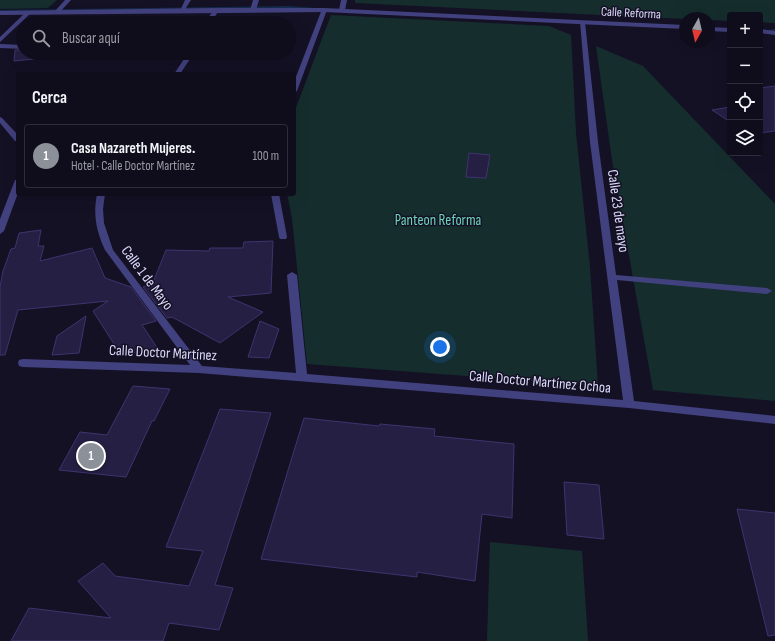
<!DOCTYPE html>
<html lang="es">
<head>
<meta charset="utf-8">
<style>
  :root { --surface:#0f0d1c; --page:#1d1b29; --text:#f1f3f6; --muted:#9b9ca3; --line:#2f2d3b; --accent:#8c9099 }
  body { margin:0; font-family:"Sofia Sans Condensed",sans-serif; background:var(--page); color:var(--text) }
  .controls { position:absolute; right:12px; top:12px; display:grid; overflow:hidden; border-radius:4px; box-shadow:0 4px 16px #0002 }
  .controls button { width:36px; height:36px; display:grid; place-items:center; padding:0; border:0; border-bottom:1px solid var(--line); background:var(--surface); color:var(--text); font:20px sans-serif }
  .compass { position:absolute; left:679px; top:12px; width:36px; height:36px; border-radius:50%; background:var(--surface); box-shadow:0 4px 16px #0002; rotate:188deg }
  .you { position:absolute; left:440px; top:347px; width:14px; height:14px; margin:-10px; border:3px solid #fff; border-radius:50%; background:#1a73e8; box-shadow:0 0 0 6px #1a73e833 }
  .badge { display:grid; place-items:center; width:26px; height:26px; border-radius:50%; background:var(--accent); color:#fff; font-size:13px; font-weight:700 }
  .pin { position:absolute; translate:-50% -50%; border:2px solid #fff; box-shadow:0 1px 4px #0006 }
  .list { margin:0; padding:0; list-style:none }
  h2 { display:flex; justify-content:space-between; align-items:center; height:52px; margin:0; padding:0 16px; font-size:17px }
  h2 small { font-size:13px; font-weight:400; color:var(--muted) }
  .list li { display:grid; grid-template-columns:26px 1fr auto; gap:12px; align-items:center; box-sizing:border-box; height:64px; margin:0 8px 8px; padding:0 8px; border:1px solid var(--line); border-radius:4px }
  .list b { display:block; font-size:15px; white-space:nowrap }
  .list p { margin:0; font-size:13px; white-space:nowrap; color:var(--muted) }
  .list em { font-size:13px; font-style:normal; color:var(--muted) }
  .icon { flex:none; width:22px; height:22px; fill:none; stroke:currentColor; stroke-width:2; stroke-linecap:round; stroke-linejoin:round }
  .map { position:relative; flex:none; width:775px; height:641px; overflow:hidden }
  .search { position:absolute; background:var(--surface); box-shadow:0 4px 16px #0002; left:16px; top:16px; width:280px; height:44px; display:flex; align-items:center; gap:10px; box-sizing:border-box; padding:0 14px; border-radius:22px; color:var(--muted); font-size:15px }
  .panel { position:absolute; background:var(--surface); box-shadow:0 4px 16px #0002; left:16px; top:72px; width:280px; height:124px; border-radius:4px }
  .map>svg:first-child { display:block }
</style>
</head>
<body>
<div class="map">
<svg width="775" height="641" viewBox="0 0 775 641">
  <rect width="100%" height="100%" fill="#141125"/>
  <path fill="#152e2d" d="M 0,0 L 57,0 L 48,8 L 0,9 Z
    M 355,0 L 775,0 L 775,23 L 760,22 L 760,15 L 730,15 L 730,21 L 709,20 L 709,18 L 685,19 L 355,3 Z
    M 331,15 L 549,26 L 571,35 L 576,133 L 590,267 L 598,386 L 307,364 L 292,218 L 287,194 L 294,194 L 294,113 Z
    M 596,46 L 643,66 L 775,204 L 775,401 L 653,390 L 612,160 Z
    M 490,542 L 582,551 L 588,641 L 487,641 Z"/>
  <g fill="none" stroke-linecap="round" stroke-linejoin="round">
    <path fill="#152b4b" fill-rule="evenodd" d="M 289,6 L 315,8 L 317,9 L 315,10 L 289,8 L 0,12 L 0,10 Z
      M 775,29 L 775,31 L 760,34 L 760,32 Z"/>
  </g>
  <path fill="#261f44" stroke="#3e346e" d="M 65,19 L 62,23 L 34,23 L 36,20 Z
    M 15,50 L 23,50 L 23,53 L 39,53 L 34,59 L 14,61 Z
    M 775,86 L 775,131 L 760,133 L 760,88 Z
    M 730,107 L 730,122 L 712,110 Z
    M 469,153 L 490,155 L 486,178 L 466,177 Z
    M 41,230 L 38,246 L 44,246 L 40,261 L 92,248 L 105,278 L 131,287 L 156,321 L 142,325 L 158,349 L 121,355 L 93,311 L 108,301 L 18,310 L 5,355 L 0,355 L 0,287 L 3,271 L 11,249 L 15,248 L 19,233 Z
    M 273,241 L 271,293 L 228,297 L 263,312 L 220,343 L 172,317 L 167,318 L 143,287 L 152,285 L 166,250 L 209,251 L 210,248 L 243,248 L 244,242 Z
    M 86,316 L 79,353 L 52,355 L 57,336 Z
    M 260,321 L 279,329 L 269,358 L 248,357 Z
    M 133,386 L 170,389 L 154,421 L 152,421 L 126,477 L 59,470 L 80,432 L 107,435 Z
    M 220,409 L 271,413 L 215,585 L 233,588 L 219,630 L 169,623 L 163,641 L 11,641 L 29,608 L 111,618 L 78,581 L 103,563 L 115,576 L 189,586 L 203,551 L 166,547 Z
    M 304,418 L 379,426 L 380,424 L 435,429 L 434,436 L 514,444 L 512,518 L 482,514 L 475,581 L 417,572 L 417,577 L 261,559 Z
    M 564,482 L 599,485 L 604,539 L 567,535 Z
    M 737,509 L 775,513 L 775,635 L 768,636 Z"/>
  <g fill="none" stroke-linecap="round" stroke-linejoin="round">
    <path fill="#42417f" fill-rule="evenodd" d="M 65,0 L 71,0 L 58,14 L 54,14 L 54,12 Z
      M 185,0 L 191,0 L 184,11 L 180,11 Z
      M 253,0 L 259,0 L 256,10 L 253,12 L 250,10 Z
      M 341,0 L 347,0 L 345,10 L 342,12 L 339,10 Z
      M 216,8 L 219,10 L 211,23 L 205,23 L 214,9 Z
      M 322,9 L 327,10 L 297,91 L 294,93 L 294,82 Z
      M 26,12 L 31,13 L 0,42 L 0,37 Z
      M 580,21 L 585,22 L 598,142 L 616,275 L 767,288 L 772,291 L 767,294 L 617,280 L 634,401 L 775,416 L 775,424 L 629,408 L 199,373 L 23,367 L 19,366 L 18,363 L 19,360 L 23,359 L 190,365 L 105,250 C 96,231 93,214 97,194 L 105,194 L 103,209 L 104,223 L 113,250 L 202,366 L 296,373 L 287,275 L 292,272 L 297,275 L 307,374 L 623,400 L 590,142 Z
      M 0,44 L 23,45 L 23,49 L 0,48 Z
      M 188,53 L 194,53 L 180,74 L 174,74 Z
      M 0,117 L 2,118 L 18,135 L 18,141 L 15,141 L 0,123 Z
      M 15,180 L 18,180 L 18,193 L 4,231 L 0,234 L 0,219 Z
      M 271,194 L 279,194 L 287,237 L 286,239 L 280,239 L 279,237 Z"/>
    <path fill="#42417f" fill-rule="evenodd" d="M 216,8 L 324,8 L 685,25 L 685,29 L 324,12 L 0,15 L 0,11 Z
      M 709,27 L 730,28 L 730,32 L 709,31 Z
      M 760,29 L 775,31 L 775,35 L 760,33 Z"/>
  </g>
  <g text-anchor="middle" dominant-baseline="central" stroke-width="3" stroke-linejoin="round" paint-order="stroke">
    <g font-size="13" fill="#dcd9fb" stroke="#141125">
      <text transform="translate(631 13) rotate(3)">Calle Reforma</text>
    </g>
    <g font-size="15" fill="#dcd9fb" stroke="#141125">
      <text transform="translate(618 211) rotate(82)">Calle 23 de mayo</text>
      <text transform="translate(147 278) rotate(53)">Calle 1 de Mayo</text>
      <text transform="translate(163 353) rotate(3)">Calle Doctor Martínez</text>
      <text transform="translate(540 382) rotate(5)">Calle Doctor Martínez Ochoa</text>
    </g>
    <g font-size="15" fill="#6bd5b8" stroke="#141125">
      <text x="438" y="220">Panteon Reforma</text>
    </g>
  </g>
</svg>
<div class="controls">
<button>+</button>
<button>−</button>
<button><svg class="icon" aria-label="locate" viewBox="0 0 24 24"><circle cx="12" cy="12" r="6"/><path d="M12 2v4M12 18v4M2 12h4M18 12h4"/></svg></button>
<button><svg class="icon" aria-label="layers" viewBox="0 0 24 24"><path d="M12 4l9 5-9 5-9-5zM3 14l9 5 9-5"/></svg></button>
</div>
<svg class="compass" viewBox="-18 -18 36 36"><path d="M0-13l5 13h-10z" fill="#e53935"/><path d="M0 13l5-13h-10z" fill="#9b9ca3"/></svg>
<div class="you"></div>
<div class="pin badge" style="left:91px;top:456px">1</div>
<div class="search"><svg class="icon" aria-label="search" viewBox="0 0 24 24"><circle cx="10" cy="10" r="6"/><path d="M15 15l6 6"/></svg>Buscar aquí</div>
<section class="panel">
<h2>Cerca<small></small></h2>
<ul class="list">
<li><span class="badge">1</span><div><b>Casa Nazareth Mujeres.</b><p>Hotel · Calle Doctor Martínez</p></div><em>100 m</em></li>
</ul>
</section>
</div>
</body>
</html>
